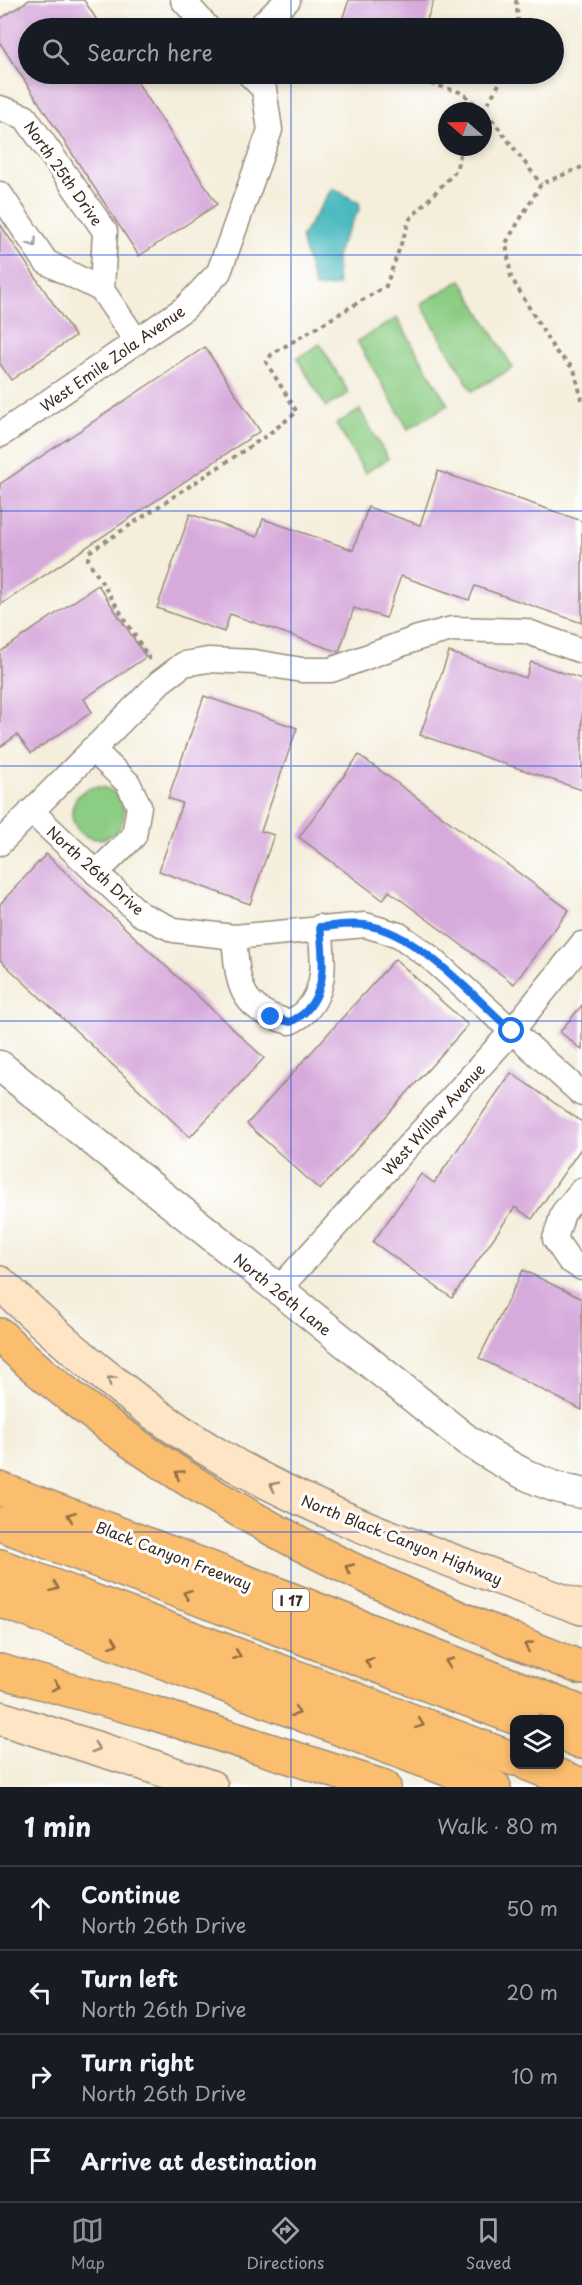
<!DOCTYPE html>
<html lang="en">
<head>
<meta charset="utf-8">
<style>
  :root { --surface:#171b24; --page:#20242c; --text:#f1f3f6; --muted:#9ea1a6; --line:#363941; --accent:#8c9099 }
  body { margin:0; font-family:"Playpen Sans",sans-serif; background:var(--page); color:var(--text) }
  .controls { position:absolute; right:18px; bottom:18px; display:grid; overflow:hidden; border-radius:12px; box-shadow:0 3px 9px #0003 }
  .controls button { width:54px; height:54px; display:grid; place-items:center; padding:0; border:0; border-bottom:2px solid var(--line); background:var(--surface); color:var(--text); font:30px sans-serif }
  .compass { position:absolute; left:438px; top:102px; width:54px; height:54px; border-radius:50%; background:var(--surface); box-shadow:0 3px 9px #0003; rotate:290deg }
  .stop { position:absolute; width:18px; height:18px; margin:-14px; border:4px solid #1a73e8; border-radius:50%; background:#fff }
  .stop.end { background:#1a73e8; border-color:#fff; box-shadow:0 2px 6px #0008 }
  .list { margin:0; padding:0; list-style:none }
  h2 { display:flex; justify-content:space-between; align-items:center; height:78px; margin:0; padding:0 24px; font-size:26px }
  h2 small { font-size:20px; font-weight:400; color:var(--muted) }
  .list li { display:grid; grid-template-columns:39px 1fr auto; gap:18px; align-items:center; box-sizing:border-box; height:84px; padding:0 24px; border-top:2px solid var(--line) }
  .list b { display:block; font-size:22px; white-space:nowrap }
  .list p { margin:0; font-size:20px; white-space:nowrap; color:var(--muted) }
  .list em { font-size:20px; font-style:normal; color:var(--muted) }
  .icon { flex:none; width:33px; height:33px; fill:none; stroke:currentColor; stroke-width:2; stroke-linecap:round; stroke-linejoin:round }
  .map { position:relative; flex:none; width:582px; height:1787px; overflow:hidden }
  .search { position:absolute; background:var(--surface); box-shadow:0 3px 9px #0003; left:18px; right:18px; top:18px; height:66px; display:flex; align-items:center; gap:15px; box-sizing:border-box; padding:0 21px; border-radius:33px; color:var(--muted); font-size:22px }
  .sheet { height:414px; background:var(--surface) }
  nav { display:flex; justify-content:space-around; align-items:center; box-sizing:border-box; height:84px; border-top:2px solid var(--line); background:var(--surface); font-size:16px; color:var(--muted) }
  nav a { display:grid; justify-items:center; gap:3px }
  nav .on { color:var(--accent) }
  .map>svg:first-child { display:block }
</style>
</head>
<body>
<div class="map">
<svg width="582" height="1787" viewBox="0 0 582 1787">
  <rect width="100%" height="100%" fill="#fff"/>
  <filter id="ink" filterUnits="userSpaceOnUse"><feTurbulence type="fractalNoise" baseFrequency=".0167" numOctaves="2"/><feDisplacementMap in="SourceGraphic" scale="12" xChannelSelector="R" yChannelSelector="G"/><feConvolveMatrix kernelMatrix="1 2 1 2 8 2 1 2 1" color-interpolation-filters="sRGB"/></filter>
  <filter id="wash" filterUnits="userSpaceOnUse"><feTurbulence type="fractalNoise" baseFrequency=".008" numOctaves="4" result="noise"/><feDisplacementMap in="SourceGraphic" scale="24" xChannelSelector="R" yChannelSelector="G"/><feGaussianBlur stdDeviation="1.35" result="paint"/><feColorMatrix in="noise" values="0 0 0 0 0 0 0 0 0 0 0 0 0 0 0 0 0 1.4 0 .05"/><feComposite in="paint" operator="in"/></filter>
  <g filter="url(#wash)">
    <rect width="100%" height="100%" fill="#f4eedb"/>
    <path fill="#8ccd84" stroke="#647c51" stroke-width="1.5" d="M 461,280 L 513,368 L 472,391 L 421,304 Z
      M 397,318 L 448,405 L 408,429 L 357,341 Z
      M 320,344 L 349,393 L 326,407 L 297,358 Z
      M 360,410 L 388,459 L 365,473 L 336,424 Z
      M72 813a26 26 0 1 1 52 0a26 26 0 1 1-52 0Z"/>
    <path fill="#4ab9bf" stroke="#42726e" stroke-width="1.5" d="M 335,189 L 359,203 L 360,208 L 341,243 L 336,256 L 338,286 L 315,288 L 301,238 L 331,190 Z"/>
    <g id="blocks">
      <path fill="#d7aadc" d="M 29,0 L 84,0 L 102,28 L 28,28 L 28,74 L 132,74 L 217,204 L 139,256 L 0,43 L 0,19 Z
        M 349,0 L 434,0 L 424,28 L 339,28 Z
        M 0,224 L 75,336 L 11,380 L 0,364 Z
        M 205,347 L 260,431 L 0,605 L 0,484 Z
        M 438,471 L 582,521 L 582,623 L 475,586 L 469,600 L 401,576 L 386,618 L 354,608 L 339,652 L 230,614 L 224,632 L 157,608 L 190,514 L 257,537 L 263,519 L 353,550 L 368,507 L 420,525 Z
        M 98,585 L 146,657 L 84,699 L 92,712 L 31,753 L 17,735 L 0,747 L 0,652 Z
        M 449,652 L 526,678 L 531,662 L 582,679 L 582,790 L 420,735 Z
        M 204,696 L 297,728 L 261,831 L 274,835 L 250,904 L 159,871 L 182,803 L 168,798 Z
        M 359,755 L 569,910 L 514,984 L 389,891 L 383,900 L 299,837 Z
        M 46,854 L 264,1058 L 190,1137 L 0,960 L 0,904 Z
        M 395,959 L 468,1025 L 320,1190 L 247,1124 Z
        M 582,1005 L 582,1050 L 560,1032 Z
        M 511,1073 L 582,1122 L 582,1147 L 532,1219 L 515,1207 L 452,1298 L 373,1242 L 421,1174 L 434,1183 Z
        M 523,1270 L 582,1299 L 582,1410 L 479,1358 Z"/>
    </g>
  </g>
  <g filter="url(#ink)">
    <use href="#blocks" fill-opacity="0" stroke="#988c7c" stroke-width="1.5"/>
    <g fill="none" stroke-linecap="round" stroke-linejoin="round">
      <defs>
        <path id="minor" d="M 183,0 L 208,28
          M 258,28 L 288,0
          M 0,108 L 25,117 L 105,231 L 102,290
          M 0,194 L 46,262 L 102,290 L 137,342
          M 0,435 L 185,308 L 219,272 L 270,130 L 264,89 L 249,74
          M 92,749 L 128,783 L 139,806 L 134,836 L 96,873
          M 31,811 L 140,914 L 174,930 L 234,937 L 365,925 L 399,935 L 431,958 L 582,1094
          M 0,843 L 160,682 L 184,664 L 208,660 L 254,662 L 302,670 L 331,670 L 418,638 L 452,629 L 525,631 L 582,651
          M 234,937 C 238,983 238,1010 290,1022 C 295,1019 302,1016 306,1011 C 328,988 323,955 320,927
          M 582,1190 L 563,1213 L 555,1239 L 569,1260 L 582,1268
          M 278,1290 L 512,1031 L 582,944"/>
        <path id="tertiary" d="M 0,1066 L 468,1441 C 503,1463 540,1487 582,1493"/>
        <path id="secondary" d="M 0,1283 C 68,1347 141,1410 221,1457 C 334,1523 460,1563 582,1608
          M 0,1718 L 134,1760 L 211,1787"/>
        <path id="motorway" d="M 0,1335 C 35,1370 75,1401 115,1430 C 257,1534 419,1604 582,1668
          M 0,1489 L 205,1566 L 582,1713
          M 0,1524 L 522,1720
          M 0,1566 L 514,1759
          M 0,1600 L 494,1787
          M 0,1671 L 153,1713 L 384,1787
          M 560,1733 L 582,1742
          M 528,1764 L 582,1785"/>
      </defs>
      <use href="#minor" stroke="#988c7c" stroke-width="27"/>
      <use href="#tertiary" stroke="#988c7c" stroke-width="33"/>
      <use href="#secondary" stroke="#988c7c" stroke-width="36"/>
      <use href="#motorway" stroke="#988c7c" stroke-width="36"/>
      <path stroke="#988c7c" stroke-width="4" stroke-dasharray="4.5 4.5" stroke-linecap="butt" d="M 516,0 L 519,28
        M 396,74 L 463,93 L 494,122 L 541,184
        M 483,111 L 505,74
        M 582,167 L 541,184 L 506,243 L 511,277 L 555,351 L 574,369 L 582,400
        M 150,660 L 88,560 L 89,552 L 266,436 L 297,412 L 266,362 L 272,354 L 386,286 L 410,219 L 456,171 L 462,147"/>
      <use href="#minor" stroke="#fff" stroke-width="24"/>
      <use href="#tertiary" stroke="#fff" stroke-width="30"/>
      <use href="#secondary" stroke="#fde5c5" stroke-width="33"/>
      <use href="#motorway" stroke="#fbbd6e" stroke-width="33"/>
    </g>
    <defs><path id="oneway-chevron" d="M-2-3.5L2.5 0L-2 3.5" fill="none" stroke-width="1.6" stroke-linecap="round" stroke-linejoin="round" transform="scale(1.5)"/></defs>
    <use stroke="#a79f9a" href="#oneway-chevron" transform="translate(33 243) rotate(56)"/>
    <g stroke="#9c8872">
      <use href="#oneway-chevron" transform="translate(111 1380) rotate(-143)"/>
      <use href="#oneway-chevron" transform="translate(274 1486) rotate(-153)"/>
      <use href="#oneway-chevron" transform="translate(96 1748) rotate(17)"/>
    </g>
    <g stroke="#916c42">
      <use href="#oneway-chevron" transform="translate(179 1474) rotate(-146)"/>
      <use href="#oneway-chevron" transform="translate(71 1516) rotate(-159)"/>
      <use href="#oneway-chevron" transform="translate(349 1568) rotate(-155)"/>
      <use href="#oneway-chevron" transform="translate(55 1587) rotate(21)"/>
      <use href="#oneway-chevron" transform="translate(187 1594) rotate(-159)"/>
      <use href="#oneway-chevron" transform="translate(114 1643) rotate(21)"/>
      <use href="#oneway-chevron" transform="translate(528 1646) rotate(-157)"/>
      <use href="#oneway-chevron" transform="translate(237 1655) rotate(21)"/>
      <use href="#oneway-chevron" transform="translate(369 1662) rotate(-159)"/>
      <use href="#oneway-chevron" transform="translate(449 1662) rotate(-158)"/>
      <use href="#oneway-chevron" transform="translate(56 1686) rotate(15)"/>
      <use href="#oneway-chevron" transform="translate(296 1712) rotate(21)"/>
      <use href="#oneway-chevron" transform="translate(420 1724) rotate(21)"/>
    </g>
  </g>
  <g fill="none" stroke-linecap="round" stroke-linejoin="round" filter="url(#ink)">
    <path stroke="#1a73e8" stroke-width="8" d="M 271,1017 L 290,1022 C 295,1019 302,1016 306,1011 C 328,988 323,955 320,927 C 334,926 351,923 365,925 C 416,931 475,998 512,1031"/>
  </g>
  <path fill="none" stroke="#1d4ed8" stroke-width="1.5" stroke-opacity="0.55" d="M 291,0 L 291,28M 291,74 L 291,1787M 0,255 L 582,255M 0,511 L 582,511M 0,766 L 582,766M 0,1021 L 582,1021M 0,1276 L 582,1276M 0,1532 L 582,1532"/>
  <g text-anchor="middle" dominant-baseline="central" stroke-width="6" stroke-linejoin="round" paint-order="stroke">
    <rect fill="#fff" stroke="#766a62" stroke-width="1.5" x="273" y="1589" width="36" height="22" rx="4.5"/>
    <g font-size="14" font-weight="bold" fill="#3b2a1e">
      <text x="291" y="1600">I 17</text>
    </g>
    <g font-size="15" fill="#3b2a1e" stroke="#fff">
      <text transform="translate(64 173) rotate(55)">North 25th Drive</text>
      <text transform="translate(112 358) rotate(-35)">West Emile Zola Avenue</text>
      <text transform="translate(96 870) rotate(42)">North 26th Drive</text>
      <text transform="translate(433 1119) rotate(-48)">West Willow Avenue</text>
      <text transform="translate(283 1294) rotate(39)">North 26th Lane</text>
      <text transform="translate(402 1539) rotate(22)">North Black Canyon Highway</text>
      <text transform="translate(174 1555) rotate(21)">Black Canyon Freeway</text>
    </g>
  </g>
</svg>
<div class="controls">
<button><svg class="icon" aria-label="layers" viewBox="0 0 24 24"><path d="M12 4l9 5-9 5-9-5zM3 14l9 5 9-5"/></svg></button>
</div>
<svg class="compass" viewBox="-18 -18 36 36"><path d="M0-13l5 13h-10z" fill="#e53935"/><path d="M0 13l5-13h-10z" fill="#9ea1a6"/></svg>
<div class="stop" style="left:512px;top:1031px"></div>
<div class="stop end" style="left:271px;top:1017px"></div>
<div class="search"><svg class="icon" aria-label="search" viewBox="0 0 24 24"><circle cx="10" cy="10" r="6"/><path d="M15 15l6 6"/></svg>Search here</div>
</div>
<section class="sheet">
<h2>1 min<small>Walk · 80 m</small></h2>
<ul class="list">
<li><svg class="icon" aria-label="ahead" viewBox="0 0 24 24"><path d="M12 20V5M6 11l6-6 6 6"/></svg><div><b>Continue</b><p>North 26th Drive</p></div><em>50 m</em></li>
<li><svg class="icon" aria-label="left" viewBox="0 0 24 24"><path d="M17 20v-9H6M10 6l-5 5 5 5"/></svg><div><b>Turn left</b><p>North 26th Drive</p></div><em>20 m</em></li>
<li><svg class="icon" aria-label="right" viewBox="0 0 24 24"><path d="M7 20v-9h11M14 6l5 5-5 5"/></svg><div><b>Turn right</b><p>North 26th Drive</p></div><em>10 m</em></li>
<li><svg class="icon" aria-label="arrive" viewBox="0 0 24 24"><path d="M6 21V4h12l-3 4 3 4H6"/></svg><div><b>Arrive at destination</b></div></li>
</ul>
</section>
<nav>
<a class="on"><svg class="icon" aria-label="map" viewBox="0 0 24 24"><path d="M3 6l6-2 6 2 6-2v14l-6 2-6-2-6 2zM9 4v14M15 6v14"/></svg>Map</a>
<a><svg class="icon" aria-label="directions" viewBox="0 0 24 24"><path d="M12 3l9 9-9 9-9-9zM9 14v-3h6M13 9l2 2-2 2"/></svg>Directions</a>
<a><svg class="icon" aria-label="saved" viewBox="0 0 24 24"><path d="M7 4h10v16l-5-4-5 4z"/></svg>Saved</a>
</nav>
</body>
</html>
